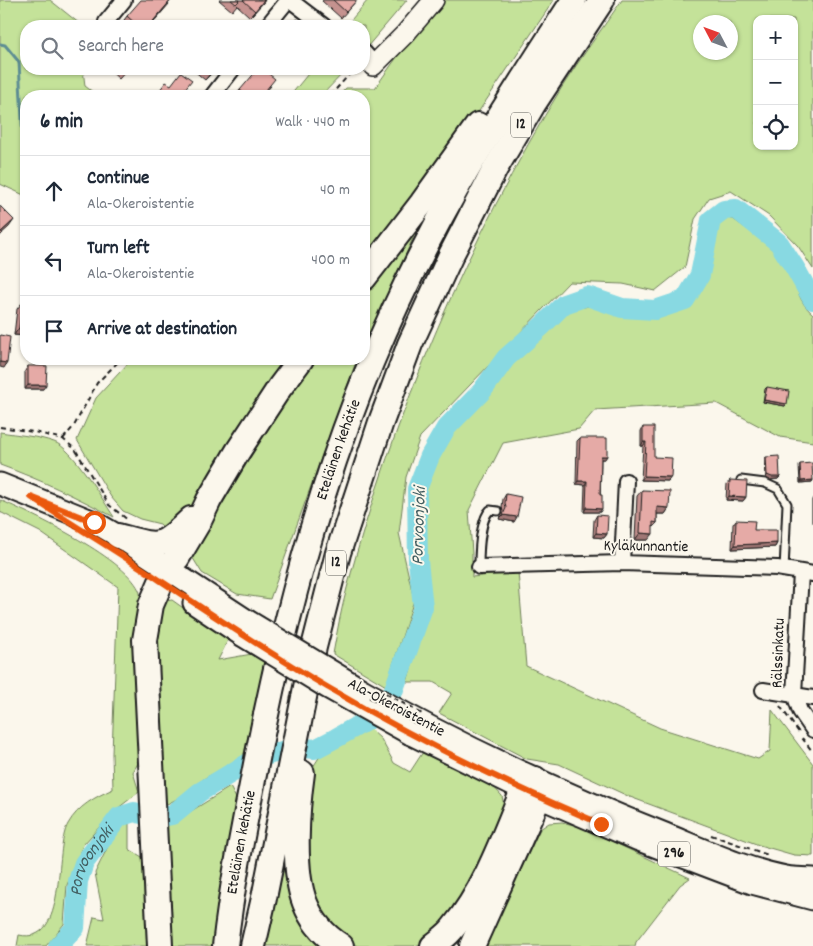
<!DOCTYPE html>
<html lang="en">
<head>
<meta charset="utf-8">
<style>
  :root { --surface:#fff; --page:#f6f6f7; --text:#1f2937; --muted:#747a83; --line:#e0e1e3 }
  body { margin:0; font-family:Dekko,sans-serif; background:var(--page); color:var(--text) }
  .controls { position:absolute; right:15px; top:15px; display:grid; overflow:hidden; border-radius:10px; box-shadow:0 1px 4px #0004 }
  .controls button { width:45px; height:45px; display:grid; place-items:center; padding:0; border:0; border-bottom:1px solid var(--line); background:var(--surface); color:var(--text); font:25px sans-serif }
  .compass { position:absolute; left:693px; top:15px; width:45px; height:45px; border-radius:50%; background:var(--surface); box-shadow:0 1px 4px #0004; rotate:311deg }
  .stop { position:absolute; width:15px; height:15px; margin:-11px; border:4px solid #ea580c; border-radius:50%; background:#fff }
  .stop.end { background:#ea580c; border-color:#fff; box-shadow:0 1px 5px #0008 }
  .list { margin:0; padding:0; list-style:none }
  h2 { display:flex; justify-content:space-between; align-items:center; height:65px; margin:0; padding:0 20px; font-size:21px }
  h2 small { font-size:16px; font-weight:400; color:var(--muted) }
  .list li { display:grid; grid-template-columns:32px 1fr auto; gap:15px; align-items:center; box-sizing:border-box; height:70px; padding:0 20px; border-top:1px solid var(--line) }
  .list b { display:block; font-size:19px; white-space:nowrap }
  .list p { margin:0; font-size:16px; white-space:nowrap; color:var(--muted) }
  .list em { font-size:16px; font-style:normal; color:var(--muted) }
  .icon { flex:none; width:28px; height:28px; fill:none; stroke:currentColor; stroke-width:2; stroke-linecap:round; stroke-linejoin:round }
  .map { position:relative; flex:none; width:813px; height:946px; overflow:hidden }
  .search { position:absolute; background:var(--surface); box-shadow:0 1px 4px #0004; left:20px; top:20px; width:350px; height:55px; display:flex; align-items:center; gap:12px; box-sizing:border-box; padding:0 18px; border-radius:20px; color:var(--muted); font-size:19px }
  .panel { position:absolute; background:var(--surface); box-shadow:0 1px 4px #0004; left:20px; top:90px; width:350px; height:275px; border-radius:20px }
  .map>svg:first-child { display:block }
</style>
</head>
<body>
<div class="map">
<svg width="813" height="946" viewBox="0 0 813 946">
  <rect width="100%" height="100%" fill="#fbf7ec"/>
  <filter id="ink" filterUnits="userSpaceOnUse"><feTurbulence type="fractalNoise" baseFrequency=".02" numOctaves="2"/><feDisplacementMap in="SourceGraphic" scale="10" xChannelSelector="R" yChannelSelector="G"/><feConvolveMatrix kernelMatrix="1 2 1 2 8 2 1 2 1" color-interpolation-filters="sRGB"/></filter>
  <g filter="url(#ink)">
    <path fill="#c4e299" stroke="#707f5a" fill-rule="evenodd" d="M 0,0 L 50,0 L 80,24 L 80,26 L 26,26 L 26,69 L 83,69 L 85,86 L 98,96 L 26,96 L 26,196 L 0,184 Z
      M 368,0 L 407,0 L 367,47 L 364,45 L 364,26 L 346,26 Z
      M 442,0 L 554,0 L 477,114 L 364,268 L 364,96 L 339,96 L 346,88 L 375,88 L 417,29 Z
      M 622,0 L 813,0 L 813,269 L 798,246 L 769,216 L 731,191 L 709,198 L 695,219 L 685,267 L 655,291 L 623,284 L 569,282 L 420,437 L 406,477 L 399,533 L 414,600 L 386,686 L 333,654 C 337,632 341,610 347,588 C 393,416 469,238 562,87 C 581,57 602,29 622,0 ZM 757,19 L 794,19 L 794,146 L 757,146 ZM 700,22 L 730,22 L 730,52 L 700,52 Z
      M 312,69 L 347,69 L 321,96 L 290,96 Z
      M 726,218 L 733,219 C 753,234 777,248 789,271 C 798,287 798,302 813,314 L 813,442 L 780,437 L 716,403 L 595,410 L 579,429 L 503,443 L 469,510 L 472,553 L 472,577 L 518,572 L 526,666 L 660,728 L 758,759 L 770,751 L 772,710 L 813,764 L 813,856 L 794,855 L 759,845 L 630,797 L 559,764 L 527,759 L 439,713 L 452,693 L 433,682 L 407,682 L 429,607 L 424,558 L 426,485 L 439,454 L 453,431 L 486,395 L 510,362 L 568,310 L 589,306 L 621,315 L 654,315 L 687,306 L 707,275 L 718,222 Z
      M 415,234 L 364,345 L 364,296 Z
      M 132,359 L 292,359 L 251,411 L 188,513 L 169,533 L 160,524 L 140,519 L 123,511 L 111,497 L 77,440 L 96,398 Z
      M 315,359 L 357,359 L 270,599 L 237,594 L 202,573 L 191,555 L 289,394 Z
      M 0,432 C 18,435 37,436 54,442 C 73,448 102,499 114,517 C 77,497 39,479 0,465 Z
      M 0,500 C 32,514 130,560 140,593 C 142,602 138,620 138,631 C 138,673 140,714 142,756 L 133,772 L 139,792 L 113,812 L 83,845 L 67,885 L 64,924 L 46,946 L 17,946 L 19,935 C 69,946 53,850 68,824 C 78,806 95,797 113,789 L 112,754 L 118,587 L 40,532 L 0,512 Z
      M 172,600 L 228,640 L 218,660 L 252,654 L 265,662 L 243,758 L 205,778 L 179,798 L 165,805 L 154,646 L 158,615 L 165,601 Z
      M 370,729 L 381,739 L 394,763 L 410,772 L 423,752 L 492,785 L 502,796 L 504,806 L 463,906 L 429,941 L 414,946 L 358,946 L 348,942 L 325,923 L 305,870 L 313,767 L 320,756 Z
      M 230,787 L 238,802 L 219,946 L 170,946 L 167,826 Z
      M 129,820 L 129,849 L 147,860 L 149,946 L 87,946 L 94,917 L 104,919 L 95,873 L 117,828 Z
      M 562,822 L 581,827 L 690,878 L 680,885 L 636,942 L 635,946 L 484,946 L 498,918 L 540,829 L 549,823 Z
      M 285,862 L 290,866 L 331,946 L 266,946 Z"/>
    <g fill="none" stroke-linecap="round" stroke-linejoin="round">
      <path stroke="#5d8d93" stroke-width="3" d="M 0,44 L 5,45 L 19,62 L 24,158 L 26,161"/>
      <path stroke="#88d9e2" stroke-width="20" id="s1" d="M 58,946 L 75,928 L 78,881 L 84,863 L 119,817 L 134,812 L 157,818 L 172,815 L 200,792 L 255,759 L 295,747 L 315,749 L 336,738 L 371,718 L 393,692 L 423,607 L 418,561 L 417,489 L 430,456 L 446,428 L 482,391 L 506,358 L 542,326 L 564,304 L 587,296 L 622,308 L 655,310 L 685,300 L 700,275 L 711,220 L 724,210 L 736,209 L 779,243 L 795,268 L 813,300"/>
      <defs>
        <path id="lane" d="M 741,480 L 765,483 L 778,489 L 787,504 L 784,570
          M 479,567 C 479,553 480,520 490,510 L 498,511"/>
        <path id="street" d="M 290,0 L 324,26
          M 106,22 L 124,0
          M 267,26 L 288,0
          M 364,52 L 371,60 L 373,66
          M 212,96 L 233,69
          M 622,563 L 626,481
          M 479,567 L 622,563 L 777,568 L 813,574
          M 801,573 L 794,694 L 800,711 L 813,730
          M 763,690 L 813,698"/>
        <path id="secondary" d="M 373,66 L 405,34 L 434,0"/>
        <path id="primary" d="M 0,484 L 94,522 L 118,536 L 246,620
          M 194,603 L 242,635
          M 362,690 C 459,745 561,793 665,834 C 702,849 747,870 786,877 C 795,879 804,878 813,879
          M 411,734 L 539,797 L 639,840 L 752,883 L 813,899"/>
        <g id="highway">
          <path d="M 364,278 L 422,203 L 478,125"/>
          <path d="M 118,536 C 159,547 159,550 191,519"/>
          <path d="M 302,773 C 297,808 292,871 305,903 C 312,921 325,936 341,946"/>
          <path d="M 160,946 L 145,640 L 151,605 L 167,568 L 177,558 L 199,521 L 209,500 L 238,451 L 280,387 L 301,359"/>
          <path id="s2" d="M 225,946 C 232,884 245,821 257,759 C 292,579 342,404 428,241 C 471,157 523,79 574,0"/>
          <path d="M 253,946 L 264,898 L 314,647 L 338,553 L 381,422 L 410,344 L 451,255 L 495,169 L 534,103 L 602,0"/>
          <path d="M 433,946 C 440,940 448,935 453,928 C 485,890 504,836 523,790 L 535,779"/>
          <path d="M 472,946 L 539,797 L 535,779"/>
        </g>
      </defs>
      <use href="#lane" stroke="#1c1c1c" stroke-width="11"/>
      <use href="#street" stroke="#1c1c1c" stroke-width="18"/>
      <use href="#secondary" stroke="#1c1c1c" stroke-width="22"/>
      <use href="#primary" stroke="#1c1c1c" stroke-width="25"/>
      <use href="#highway" stroke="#1c1c1c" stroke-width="28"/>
      <path stroke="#1c1c1c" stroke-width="2" stroke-dasharray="5 4" stroke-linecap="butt" d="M 330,96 L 354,69
        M 0,427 L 34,432 L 63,439 L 75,449 L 109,505 L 128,520
        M 63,439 L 74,426 L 97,383 L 121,359
        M 780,706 L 800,734
        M 802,738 L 813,752
        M 711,835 L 768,855"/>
      <use href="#lane" stroke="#fbf7ec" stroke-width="7"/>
      <use href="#street" stroke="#fbf7ec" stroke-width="14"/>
      <use href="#secondary" stroke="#fbf7ec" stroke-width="19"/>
      <use href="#primary" stroke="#fbf7ec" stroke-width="21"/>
      <use href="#highway" stroke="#fbf7ec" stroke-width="24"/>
      <defs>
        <path id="primary-bridge" d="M 246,620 L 362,690
          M 242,635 L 327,687 L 411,734"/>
      </defs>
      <use href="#primary-bridge" stroke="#1c1c1c" stroke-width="25" stroke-linecap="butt"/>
      <path stroke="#1c1c1c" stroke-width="2" stroke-dasharray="5 4" stroke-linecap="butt" d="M 378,689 L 422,714"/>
      <use href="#primary-bridge" stroke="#fbf7ec" stroke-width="21"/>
    </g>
    <path fill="#c5928f" stroke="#1c1c1c" d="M 219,0 L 265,0 L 250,17 L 237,5 L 232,11 Z
      M 323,0 L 357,0 L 341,18 L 322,1 Z
      M 169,4 L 150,26 L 126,26 L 122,23 L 127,16 Z
      M 108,69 L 128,69 L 119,79 Z
      M 192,69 L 216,69 L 205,80 Z
      M 271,86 L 262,96 L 235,96 L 240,90 Z
      M 22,303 L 26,303 L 26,336 L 14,335 L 17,309 Z
      M 28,366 L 43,389 L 25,389 L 25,371 Z
      M 767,387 L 785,406 L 763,402 L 765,389 Z
      M 643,427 L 654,457 L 671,477 L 668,481 L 641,480 L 643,446 L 641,446 L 641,431 Z
      M 580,438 L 605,459 L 601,459 L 600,512 L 584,512 L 585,485 L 576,484 L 577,441 Z
      M 766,457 L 780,477 L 778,479 L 770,480 L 766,478 L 765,459 Z
      M 800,464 L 813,480 L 812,482 L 800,483 L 799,466 Z
      M 730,480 L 746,497 L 743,501 L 726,500 L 727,484 Z
      M 642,490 L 669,508 L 665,514 L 657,514 L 657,523 L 653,527 L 648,540 L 635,540 L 637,496 Z
      M 506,494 L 514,522 L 499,519 L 503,512 L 502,507 L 503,499 Z
      M 813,498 L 813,522 L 812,522 L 812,500 Z
      M 597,515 L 607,534 L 604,538 L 593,537 L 594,520 Z
      M 736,520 L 754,530 L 777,543 L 775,547 L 732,549 L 733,524 Z"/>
    <path fill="#a07774" stroke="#1c1c1c" d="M 171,0 L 150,26 L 149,26 Z
      M 264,0 L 265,0 L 263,3 L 250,17 L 255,11 Z
      M 215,69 L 216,69 L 205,80 L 210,74 Z
      M 14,220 L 9,227 L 0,235 L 0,233 Z
      M 19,328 L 26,329 L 26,336 L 14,335 Z
      M 0,362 L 7,363 L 4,368 L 0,367 Z
      M 28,385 L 46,385 L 43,389 L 25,389 Z
      M 764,400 L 787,404 L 785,406 L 763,402 Z
      M 643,442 L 646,442 L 643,446 L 641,446 Z
      M 601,456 L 607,456 L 605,459 L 599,459 Z
      M 767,475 L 780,477 L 778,479 L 770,480 L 766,478 Z
      M 644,476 L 671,477 L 668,481 L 641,480 Z
      M 813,480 L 812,482 L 800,483 L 801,481 Z
      M 578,481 L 587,481 L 585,485 L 576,484 Z
      M 729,496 L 746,497 L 743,501 L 726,500 Z
      M 657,507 L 669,508 L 665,514 L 653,514 Z
      M 586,508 L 602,509 L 600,512 L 584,512 Z
      M 503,515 L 517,517 L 514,522 L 499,519 Z
      M 596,533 L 607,534 L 604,538 L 593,537 Z
      M 640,533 L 653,534 L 648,540 L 635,540 Z
      M 777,543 L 775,547 L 732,549 L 735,545 Z"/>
    <path fill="#e5aaa6" stroke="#1c1c1c" d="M 141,0 L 171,0 L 149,26 L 138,26 L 127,16 Z
      M 231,0 L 240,0 L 236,4 Z
      M 243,0 L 264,0 L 255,11 Z
      M 333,0 L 357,0 L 346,12 Z
      M 297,19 L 306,26 L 291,26 Z
      M 120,69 L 127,69 L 124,72 Z
      M 204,69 L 215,69 L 210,74 Z
      M 258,69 L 263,69 L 275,79 L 261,96 L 247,96 L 240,90 Z
      M 181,72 L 192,80 L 179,96 L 155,96 L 166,82 L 171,85 Z
      M 0,206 L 14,220 L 1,232 L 3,233 L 0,236 Z
      M 22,303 L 26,303 L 26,329 L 19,328 Z
      M 0,335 L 10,337 L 7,363 L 0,362 Z
      M 28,366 L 47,366 L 46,385 L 28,385 Z
      M 767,387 L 789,391 L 787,404 L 764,400 Z
      M 643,427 L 654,427 L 654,457 L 672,458 L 671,477 L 644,476 L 646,442 L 643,442 Z
      M 580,438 L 607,438 L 607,456 L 601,456 L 600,495 L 602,495 L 602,509 L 586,508 L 587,481 L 578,481 Z
      M 779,456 L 780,477 L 772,477 L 767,475 L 766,457 Z
      M 812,463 L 813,480 L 801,481 L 800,464 Z
      M 730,480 L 747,481 L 746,497 L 729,496 Z
      M 642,490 L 670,491 L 669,508 L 657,507 L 657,523 L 653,522 L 653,534 L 640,533 Z
      M 506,494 L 521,497 L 517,517 L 503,515 L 506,508 L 505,503 Z
      M 597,515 L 608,516 L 607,534 L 596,533 Z
      M 736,520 L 755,521 L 754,530 L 777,530 L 777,543 L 735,545 Z"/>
  </g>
  <g fill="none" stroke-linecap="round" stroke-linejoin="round" filter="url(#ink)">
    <path stroke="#ea580c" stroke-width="6" d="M 94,522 L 31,497 C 74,526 118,552 161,581 C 216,617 270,654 327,687 C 415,739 507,784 601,824"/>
  </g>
  <g text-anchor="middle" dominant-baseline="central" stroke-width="4" stroke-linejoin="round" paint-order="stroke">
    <g fill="#fbf7ec" stroke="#5f5e5a" stroke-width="1">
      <rect x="511" y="112.5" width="20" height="25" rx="4"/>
      <rect x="326" y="550.5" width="20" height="25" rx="4"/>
      <rect x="658" y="841.5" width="32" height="25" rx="4"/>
    </g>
    <g font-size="15" font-weight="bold" fill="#1c1c1c">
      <text x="521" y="125">12</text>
      <text x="336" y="563">12</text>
      <text x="674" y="854">296</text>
    </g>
    <g font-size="16" fill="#1c1c1c" stroke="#fbf7ec">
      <text stroke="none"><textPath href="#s2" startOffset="510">Eteläinen kehätie</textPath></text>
      <text transform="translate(646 547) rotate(1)">Kyläkunnantie</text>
      <text transform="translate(779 653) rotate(-88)">Rälssinkatu</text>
      <text transform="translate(396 708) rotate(28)">Ala-Okeroistentie</text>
      <text stroke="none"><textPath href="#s2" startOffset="105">Eteläinen kehätie</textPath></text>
    </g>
    <g font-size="18" font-style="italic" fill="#425e61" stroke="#fbf7ec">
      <text transform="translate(420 526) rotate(-88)">Porvoonjoki</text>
      <text stroke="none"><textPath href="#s1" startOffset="96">Porvoonjoki</textPath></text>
    </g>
  </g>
</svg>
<div class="controls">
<button>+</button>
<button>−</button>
<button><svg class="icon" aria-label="locate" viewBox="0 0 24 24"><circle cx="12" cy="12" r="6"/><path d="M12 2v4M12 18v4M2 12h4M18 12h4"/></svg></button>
</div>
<svg class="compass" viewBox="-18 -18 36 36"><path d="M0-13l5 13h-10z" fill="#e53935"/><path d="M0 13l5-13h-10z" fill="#747a83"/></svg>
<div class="stop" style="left:94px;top:522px"></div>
<div class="stop end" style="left:601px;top:824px"></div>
<div class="search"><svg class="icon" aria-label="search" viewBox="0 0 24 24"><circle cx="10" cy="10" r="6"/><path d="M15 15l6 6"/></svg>Search here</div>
<section class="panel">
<h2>6 min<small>Walk · 440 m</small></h2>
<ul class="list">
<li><svg class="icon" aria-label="ahead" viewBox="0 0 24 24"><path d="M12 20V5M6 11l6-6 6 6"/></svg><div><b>Continue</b><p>Ala-Okeroistentie</p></div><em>40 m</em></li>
<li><svg class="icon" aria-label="left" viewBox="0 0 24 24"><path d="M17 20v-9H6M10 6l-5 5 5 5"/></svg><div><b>Turn left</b><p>Ala-Okeroistentie</p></div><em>400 m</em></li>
<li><svg class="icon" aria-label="arrive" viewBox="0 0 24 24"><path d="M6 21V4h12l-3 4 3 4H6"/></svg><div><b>Arrive at destination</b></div></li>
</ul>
</section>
</div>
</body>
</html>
